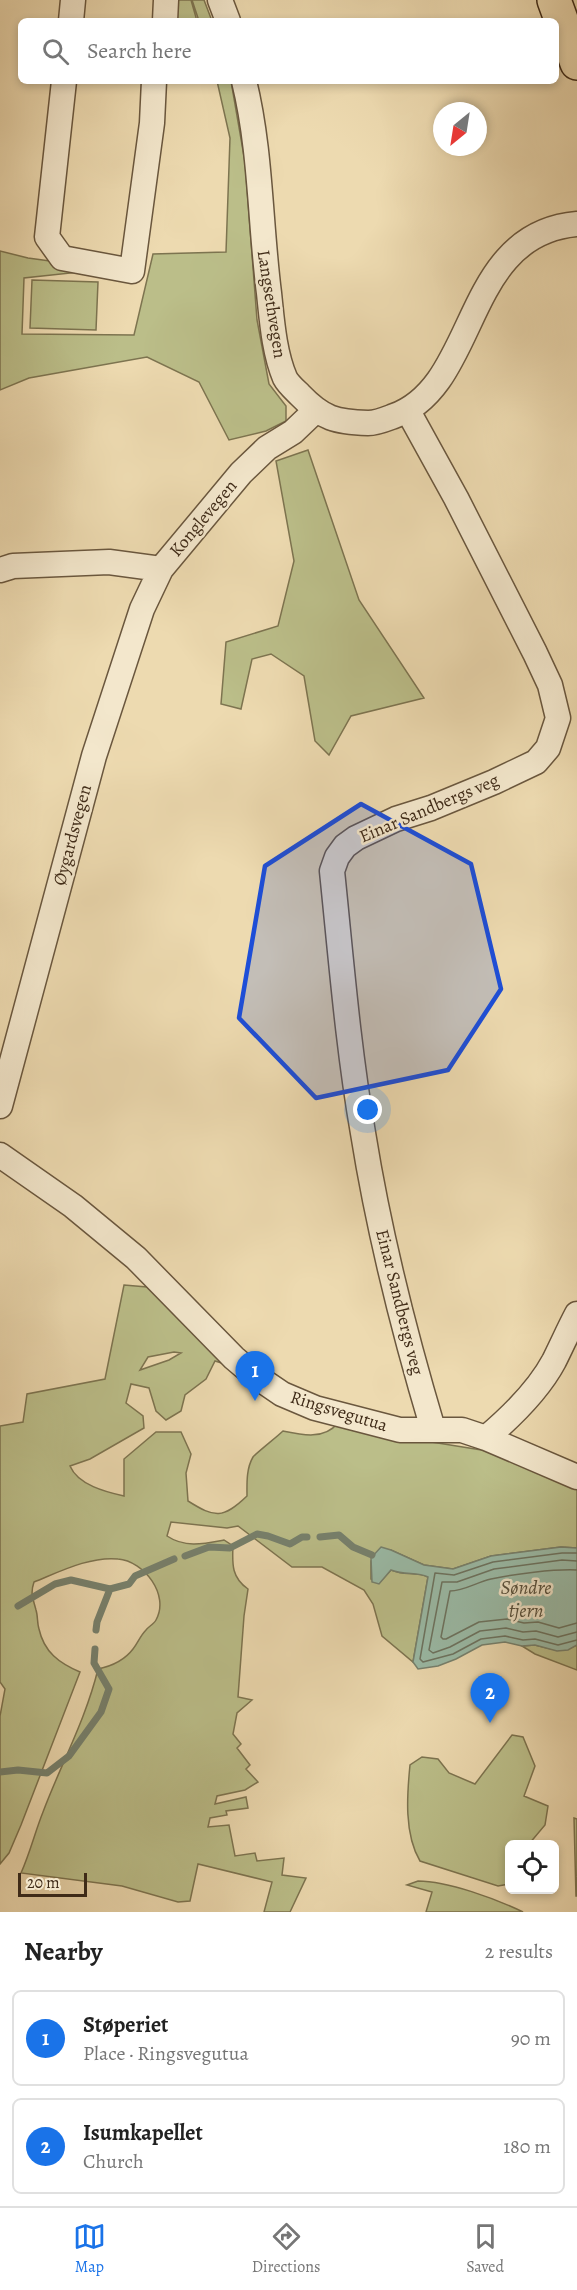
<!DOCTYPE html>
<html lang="en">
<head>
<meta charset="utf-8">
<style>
  :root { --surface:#fff; --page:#f2f2f2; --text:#222; --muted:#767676; --line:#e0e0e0; --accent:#1a73e8 }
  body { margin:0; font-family:Alegreya,serif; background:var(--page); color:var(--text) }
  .controls { position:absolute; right:18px; bottom:18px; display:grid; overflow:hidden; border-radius:9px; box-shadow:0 3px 9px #0003 }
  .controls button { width:54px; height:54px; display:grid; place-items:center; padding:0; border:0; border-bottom:2px solid var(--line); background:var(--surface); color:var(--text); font:30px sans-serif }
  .compass { position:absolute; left:433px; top:102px; width:54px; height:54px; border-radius:50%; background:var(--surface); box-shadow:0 3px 9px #0003; rotate:210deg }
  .scale { position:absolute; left:18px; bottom:15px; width:69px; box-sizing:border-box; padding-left:6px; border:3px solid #3f2b18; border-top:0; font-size:16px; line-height:21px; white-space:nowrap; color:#3f2b18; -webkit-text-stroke:4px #f3e7cc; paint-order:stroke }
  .you { position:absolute; left:368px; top:1110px; width:21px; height:21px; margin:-15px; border:4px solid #fff; border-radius:50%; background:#1a73e8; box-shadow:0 0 0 9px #1a73e833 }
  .badge { display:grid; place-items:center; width:39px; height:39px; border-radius:50%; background:var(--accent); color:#fff; font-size:20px; font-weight:700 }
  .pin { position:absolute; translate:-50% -50px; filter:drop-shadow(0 2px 3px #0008) }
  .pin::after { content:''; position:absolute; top:32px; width:21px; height:18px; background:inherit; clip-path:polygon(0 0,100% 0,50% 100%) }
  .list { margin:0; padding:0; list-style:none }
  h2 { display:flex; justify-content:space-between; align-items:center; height:78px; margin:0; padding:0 24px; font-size:26px }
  h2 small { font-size:20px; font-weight:400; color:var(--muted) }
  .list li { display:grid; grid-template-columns:39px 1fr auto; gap:18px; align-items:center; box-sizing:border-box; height:96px; margin:0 12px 12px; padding:0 12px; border:2px solid var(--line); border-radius:9px }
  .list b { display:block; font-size:22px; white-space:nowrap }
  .list p { margin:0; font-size:20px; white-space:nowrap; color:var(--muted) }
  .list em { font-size:20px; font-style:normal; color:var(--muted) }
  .icon { flex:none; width:33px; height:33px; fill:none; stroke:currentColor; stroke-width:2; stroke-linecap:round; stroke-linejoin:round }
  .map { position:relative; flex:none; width:577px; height:1912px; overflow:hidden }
  .search { position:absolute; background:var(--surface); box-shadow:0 3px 9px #0003; left:18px; right:18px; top:18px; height:66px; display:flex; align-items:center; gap:15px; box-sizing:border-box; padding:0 21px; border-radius:9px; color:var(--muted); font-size:22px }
  .sheet { height:294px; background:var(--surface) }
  nav { display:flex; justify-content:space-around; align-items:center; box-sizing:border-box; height:84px; border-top:2px solid var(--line); background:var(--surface); font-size:16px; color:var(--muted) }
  nav a { display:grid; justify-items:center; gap:3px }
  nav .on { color:var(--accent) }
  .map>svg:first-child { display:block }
</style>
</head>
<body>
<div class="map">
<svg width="577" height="1912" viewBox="0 0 577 1912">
  <rect width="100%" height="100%" fill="#eddab0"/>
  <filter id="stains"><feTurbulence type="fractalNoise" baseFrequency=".00333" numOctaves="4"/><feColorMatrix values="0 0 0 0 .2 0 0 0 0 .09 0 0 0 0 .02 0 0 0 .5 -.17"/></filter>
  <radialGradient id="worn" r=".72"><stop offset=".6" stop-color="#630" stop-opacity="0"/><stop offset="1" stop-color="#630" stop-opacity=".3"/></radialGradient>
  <path fill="#bbbe89" stroke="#7d7450" stroke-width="1.5" fill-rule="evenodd" d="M 174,0 L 191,0 L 197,21 L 173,21 Z
    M 192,0 L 204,0 L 212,21 L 199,21 Z
    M 217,81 L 231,81 L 245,162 L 257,320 L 269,384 L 286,406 L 286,421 L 266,431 L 229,440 L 199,382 L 147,357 L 29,378 L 0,390 L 0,251 L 28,258 L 72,264 L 80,272 L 24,278 L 22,334 L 134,335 L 153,254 L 226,252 L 230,138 Z
    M 32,280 L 98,282 L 96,330 L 30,328 Z
    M 308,450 L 359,600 L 424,698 L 351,716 L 329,755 L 315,741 L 304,676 L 271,654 L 252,659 L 241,709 L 221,704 L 226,642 L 278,626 L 294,561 L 276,461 Z
    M 124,1285 L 147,1287 L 228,1365 L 215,1361 L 206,1379 L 185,1395 L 181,1411 L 166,1420 L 156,1411 L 149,1388 L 131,1384 L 126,1403 L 143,1416 L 144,1428 L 90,1459 L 70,1466 C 78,1485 106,1492 124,1496 L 124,1459 L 156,1432 L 181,1432 L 191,1454 L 186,1473 L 188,1501 C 215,1518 223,1519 247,1496 C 247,1484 246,1469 253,1457 C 255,1454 278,1436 283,1431 C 302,1435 324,1440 338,1423 L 394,1436 L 494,1452 L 577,1487 L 577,1548 L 561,1547 L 491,1556 L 453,1569 L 424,1565 L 391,1550 L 371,1561 L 371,1579 L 379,1583 L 391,1570 C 405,1576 415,1571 428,1577 L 413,1662 L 382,1636 L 373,1604 L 364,1590 L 322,1567 L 292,1567 L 238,1526 L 227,1528 L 171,1522 L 167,1536 C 185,1548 203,1544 224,1540 L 233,1546 C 232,1565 232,1578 248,1589 L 244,1616 L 238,1697 L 252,1700 L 237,1713 L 233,1734 L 241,1744 L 237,1748 L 250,1765 L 246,1769 L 258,1782 L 245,1790 L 217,1796 L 215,1804 L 246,1797 L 248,1808 L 226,1811 L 227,1815 L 210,1818 L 208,1827 L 229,1825 L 235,1856 L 255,1853 L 257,1861 L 284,1858 L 282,1875 L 306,1878 L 290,1912 L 264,1912 L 272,1882 L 198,1864 L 190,1901 L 178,1902 L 122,1886 L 21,1873 C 30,1853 35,1832 43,1812 C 61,1764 86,1719 98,1669 C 112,1666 124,1661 133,1649 C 138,1643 140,1636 146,1630 C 148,1627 154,1624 156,1620 C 170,1595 144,1561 118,1559 C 90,1556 59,1572 34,1582 C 30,1594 33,1598 36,1610 C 38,1616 37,1623 39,1629 C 44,1652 59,1663 80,1672 L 21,1825 L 9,1853 L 0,1864 L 0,1716 L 5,1689 L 0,1682 L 0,1426 L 23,1422 L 27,1394 L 105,1379 ZM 174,1352 L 181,1353 L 169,1360 L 140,1370 L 148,1357 Z
    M 535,1645 C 551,1649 562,1654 577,1645 L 577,1670 L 535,1654 L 522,1646 Z
    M 512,1735 L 523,1737 L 535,1766 L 524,1796 L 548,1806 L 545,1825 L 529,1844 L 510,1844 L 509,1884 L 498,1886 L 420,1861 C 404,1834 407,1795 410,1765 L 422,1757 L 438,1759 L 449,1773 L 475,1784 Z
    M 574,1818 L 577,1819 L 577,1896 L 576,1896 Z
    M 418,1881 C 448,1881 496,1899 523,1912 L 426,1912 L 432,1892 L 407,1885 Z"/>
  <path fill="#9abba7" stroke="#76816e" stroke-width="1.5" d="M 381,1547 L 391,1550 L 424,1565 L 453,1569 L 491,1556 L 561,1547 L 577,1548 L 577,1645 L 568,1650 L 557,1651 L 535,1645 L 522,1646 L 505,1642 L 482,1645 L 456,1659 L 438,1666 L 418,1669 L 413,1662 L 428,1577 C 416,1571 406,1576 391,1570 L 379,1584 L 372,1582 L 371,1558 Z"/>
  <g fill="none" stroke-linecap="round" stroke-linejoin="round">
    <path stroke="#6c7360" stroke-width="1.5" d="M 577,1553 L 562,1553 L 493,1562 L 454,1575 L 435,1573 L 420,1659 L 423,1662 L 453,1654 L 481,1639 L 505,1636 L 523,1640 L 535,1639 L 558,1645 L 577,1640
      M 577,1561 L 562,1560 L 494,1569 L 457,1582 L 442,1582 L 429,1650 L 433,1653 L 450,1647 L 480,1631 L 506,1628 L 523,1632 L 536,1631 L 558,1637 L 577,1632
      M 577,1570 C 554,1569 514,1574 491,1579 C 477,1582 464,1591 450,1591 L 441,1637 L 443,1639 L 446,1639 L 479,1622 L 507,1619 L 524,1623 L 538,1622 L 559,1628 L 577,1623"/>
    <path stroke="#76816e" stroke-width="7" d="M 320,1537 L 339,1535 L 353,1547 L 372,1555
      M 185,1556 L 209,1547 L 230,1548 L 257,1534 L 268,1536 L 290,1544 L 302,1537 L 307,1537
      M 18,1606 L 55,1584 L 71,1580 L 110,1589 L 129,1584 L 135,1576 L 174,1559
      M 96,1630 L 97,1622 L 110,1589
      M 0,1772 L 18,1770 L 47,1773 L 69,1756 L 101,1712 L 109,1689 L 94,1663 L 95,1649"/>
    <defs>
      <path id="minor" d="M 220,0 L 228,21
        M 71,21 L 73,0
        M 165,21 L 166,0
        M 64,81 L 47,237 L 62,258 L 132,271 L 152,123 L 154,81
        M 244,81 C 261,150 260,223 269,293 C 272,321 274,352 285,378 C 288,384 295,390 300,395 C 323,419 336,422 368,423 C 377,423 386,419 394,416 C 480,385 461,234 577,224
        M 408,411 L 456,498 L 535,653 L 550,685 L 558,718 L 548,748 L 536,762 L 494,782 L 431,808 L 396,819 L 356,838 L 345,846 L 337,857 L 332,871 C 341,958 348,1047 363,1133 C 379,1233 404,1332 433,1429
        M 0,570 L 13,566 L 109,562 L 161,569 L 241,473 L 267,448 L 293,432 L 315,411
        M 0,1106 L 94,756 L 142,609 L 161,569
        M 0,1155 L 73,1206 L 136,1258 L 234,1358 L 254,1375 L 282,1394 L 315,1408 L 400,1430 L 462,1430 L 486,1438 L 577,1477
        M 486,1438 C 512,1416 538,1391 554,1361 C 562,1345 569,1329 577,1314"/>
      <path id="primary" d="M 554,0 L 577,63"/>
    </defs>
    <use href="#minor" stroke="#6a573e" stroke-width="27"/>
    <use href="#primary" stroke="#3f2b18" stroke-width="36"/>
    <use href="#minor" stroke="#f3e7cc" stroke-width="24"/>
    <use href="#primary" stroke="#eddab0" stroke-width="33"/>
  </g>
  <path fill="#1d4ed8" fill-opacity="0.2" stroke="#1d4ed8" stroke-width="4.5" stroke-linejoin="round" d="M 361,804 L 471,864 L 501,989 L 448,1070 L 316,1098 L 239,1018 L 265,866 Z"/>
  <g text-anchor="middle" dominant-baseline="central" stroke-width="5" stroke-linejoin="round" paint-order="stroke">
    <g font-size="18" fill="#3f2b18" stroke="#f3e7cc">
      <text transform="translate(272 304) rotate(81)">Langsethvegen</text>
      <text transform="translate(203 518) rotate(-50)">Konglevegen</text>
      <text transform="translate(429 808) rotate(-23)">Einar Sandbergs veg</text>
      <text transform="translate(72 835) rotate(-75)">Øygardsvegen</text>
      <text transform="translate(400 1302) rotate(76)">Einar Sandbergs veg</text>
      <text transform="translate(339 1411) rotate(17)">Ringsvegutua</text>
    </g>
    <g font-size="20" font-style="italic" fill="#564f3c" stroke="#f3e7cc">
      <text x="526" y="1587">Søndre<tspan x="526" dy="23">tjern</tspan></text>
    </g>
  </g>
  <rect width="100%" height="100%" filter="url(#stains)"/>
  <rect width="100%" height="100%" fill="url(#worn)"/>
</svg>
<div class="controls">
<button><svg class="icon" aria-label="locate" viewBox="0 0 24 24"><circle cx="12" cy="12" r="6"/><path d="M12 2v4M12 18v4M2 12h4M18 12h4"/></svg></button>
</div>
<svg class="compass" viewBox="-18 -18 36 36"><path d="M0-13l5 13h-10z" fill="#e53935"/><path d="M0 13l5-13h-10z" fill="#767676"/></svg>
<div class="scale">20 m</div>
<div class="you"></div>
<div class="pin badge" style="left:255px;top:1401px">1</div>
<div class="pin badge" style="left:490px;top:1723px">2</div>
<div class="search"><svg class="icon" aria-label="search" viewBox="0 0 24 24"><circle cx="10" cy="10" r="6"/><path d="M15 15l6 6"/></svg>Search here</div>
</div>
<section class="sheet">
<h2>Nearby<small>2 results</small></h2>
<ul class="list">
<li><span class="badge">1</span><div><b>Støperiet</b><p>Place · Ringsvegutua</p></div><em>90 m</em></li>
<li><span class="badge">2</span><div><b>Isumkapellet</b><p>Church</p></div><em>180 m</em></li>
</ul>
</section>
<nav>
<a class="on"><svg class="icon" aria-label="map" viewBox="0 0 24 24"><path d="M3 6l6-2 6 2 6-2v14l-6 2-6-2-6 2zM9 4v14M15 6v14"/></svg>Map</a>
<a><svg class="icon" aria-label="directions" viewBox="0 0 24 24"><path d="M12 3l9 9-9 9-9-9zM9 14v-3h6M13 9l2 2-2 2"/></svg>Directions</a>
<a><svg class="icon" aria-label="saved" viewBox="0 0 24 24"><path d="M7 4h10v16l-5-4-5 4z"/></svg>Saved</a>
</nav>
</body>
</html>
